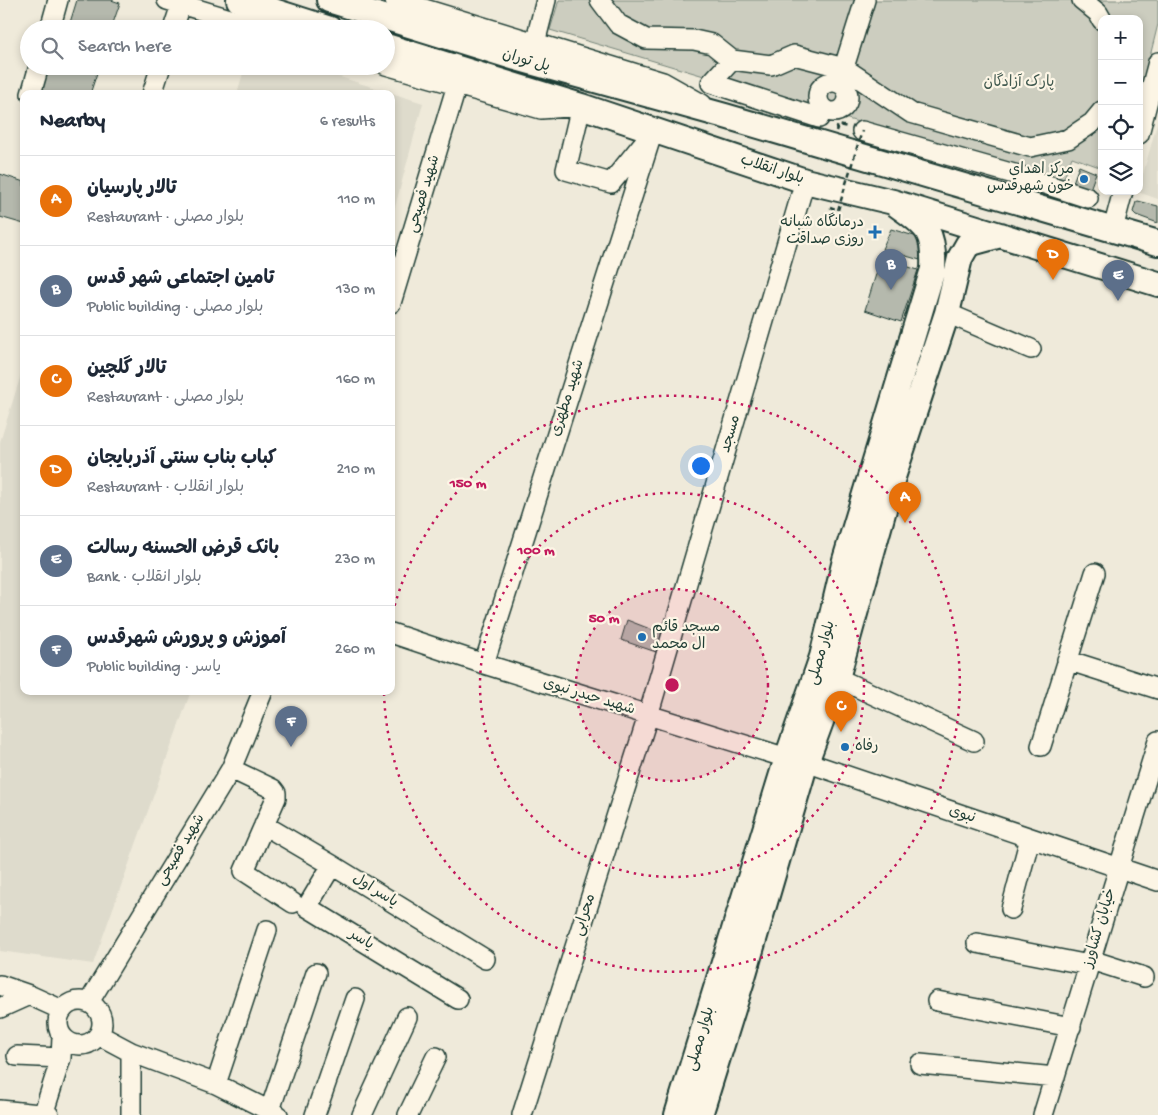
<!DOCTYPE html>
<html lang="en">
<head>
<meta charset="utf-8">
<style>
  :root { --surface:#fff; --page:#f2f2f3; --text:#1f2937; --muted:#747a83; --line:#e0e1e3; --accent:#1f6fb2 }
  body { margin:0; font-family:"Gochi Hand","Playpen Sans Arabic",sans-serif; background:var(--page); color:var(--text) }
  .controls { position:absolute; right:15px; top:15px; display:grid; overflow:hidden; border-radius:10px; box-shadow:0 2px 8px #0003 }
  .controls button { width:45px; height:45px; display:grid; place-items:center; padding:0; border:0; border-bottom:1px solid var(--line); background:var(--surface); color:var(--text); font:25px sans-serif }
  .you { position:absolute; left:700px; top:465px; width:18px; height:18px; margin:-12px; border:4px solid #fff; border-radius:50%; background:#1a73e8; box-shadow:0 0 0 8px #1a73e833 }
  .badge { display:grid; place-items:center; width:32px; height:32px; border-radius:50%; background:var(--accent); color:#fff; font-size:16px; font-weight:700 }
  .pin { position:absolute; translate:-50% -41px; filter:drop-shadow(0 1px 2px #0008) }
  .pin::after { content:''; position:absolute; top:26px; width:18px; height:15px; background:inherit; clip-path:polygon(0 0,100% 0,50% 100%) }
  .list { margin:0; padding:0; list-style:none }
  h2 { display:flex; justify-content:space-between; align-items:center; height:65px; margin:0; padding:0 20px; font-size:21px }
  h2 small { font-size:16px; font-weight:400; color:var(--muted) }
  .list li { display:grid; grid-template-columns:32px 1fr auto; gap:15px; align-items:center; box-sizing:border-box; height:90px; padding:0 20px; border-top:1px solid var(--line) }
  .list b { display:block; font-size:19px; white-space:nowrap }
  .list p { margin:0; font-size:16px; white-space:nowrap; color:var(--muted) }
  .list em { font-size:16px; font-style:normal; color:var(--muted) }
  .icon { flex:none; width:28px; height:28px; fill:none; stroke:currentColor; stroke-width:2; stroke-linecap:round; stroke-linejoin:round }
  .map { position:relative; flex:none; width:1158px; height:1115px; overflow:hidden }
  .search { position:absolute; background:var(--surface); box-shadow:0 2px 8px #0003; left:20px; top:20px; width:375px; height:55px; display:flex; align-items:center; gap:12px; box-sizing:border-box; padding:0 18px; border-radius:28px; color:var(--muted); font-size:19px }
  .panel { position:absolute; background:var(--surface); box-shadow:0 2px 8px #0003; left:20px; top:90px; width:375px; height:605px; border-radius:10px }
  .map>svg:first-child { display:block }
</style>
</head>
<body>
<div class="map">
<svg width="1158" height="1115" viewBox="0 0 1158 1115">
  <rect width="100%" height="100%" fill="#efeada"/>
  <filter id="ink" filterUnits="userSpaceOnUse"><feTurbulence type="fractalNoise" baseFrequency=".02" numOctaves="2"/><feDisplacementMap in="SourceGraphic" scale="10" xChannelSelector="R" yChannelSelector="G"/><feConvolveMatrix kernelMatrix="1 2 1 2 8 2 1 2 1" color-interpolation-filters="sRGB"/></filter>
  <g filter="url(#ink)">
    <path fill="#dedbcc" d="M 245,66 L 305,66 L 423,103 L 391,222 L 391,94 L 237,94 Z
      M 1158,120 L 1158,199 L 1138,192 Z
      M 24,365 L 24,691 L 191,691 L 93,964 L 0,951 L 0,442 Z"/>
    <path fill="#cccdbf" stroke="#76857a" d="M 559,0 L 1158,0 L 1158,24 L 1139,101 L 1139,19 L 1102,19 L 1102,168 L 1072,157 L 1062,183 L 550,30 Z"/>
    <path fill="#b5b9ad" stroke="#1f3d34" d="M 77,0 L 111,0 L 120,3 L 111,29 L 68,29 Z
      M 48,66 L 87,66 L 98,70 L 90,94 L 39,94 Z
      M 1079,166 L 1096,173 L 1089,192 L 1072,185 Z
      M 0,174 L 24,182 L 24,224 L 0,217 Z
      M 1138,201 L 1158,206 L 1158,223 L 1136,215 L 1133,212 L 1136,202 Z
      M 891,229 L 921,238 L 923,252 L 920,260 L 882,249 Z
      M 881,258 L 918,270 L 901,322 L 865,310 Z
      M 627,620 L 663,634 L 656,652 L 621,640 Z"/>
    <g fill="none" stroke-linecap="round" stroke-linejoin="round">
      <defs>
        <path id="minor" d="M 167,0 L 263,29
          M 395,0 L 663,82 L 702,104
          M 600,0 L 618,24 L 646,39 L 694,40 L 712,44 L 732,60 L 711,83 L 819,118
          M 1082,0 L 1098,13 L 1102,20
          M 50,29 L 58,0
          M 173,29 L 181,5
          M 535,43 L 546,0
          M 732,60 L 771,65 L 794,55 L 844,68 L 911,113 L 1030,147 L 1068,139 L 1092,123 L 1102,111
          M 386,65 L 541,109 L 581,106 L 566,170 L 611,183 L 646,140
          M 840,80 L 865,0
          M818 97a15 15 0 1 1 30 0a15 15 0 1 1-30 0Z
          M 31,94 L 39,66
          M 152,94 L 161,66
          M 862,131 L 1014,174 L 1088,198
          M 1139,134 L 1158,62
          M 1113,229 L 1123,191
          M 391,303 L 457,85
          M 947,313 L 1031,349
          M 391,633 L 484,664 L 787,758
          M 1067,660 L 1158,689
          M 484,664 L 653,131
          M 837,678 L 974,741
          M 1041,746 L 1095,573
          M 806,762 L 1158,881
          M 231,769 L 273,789 L 276,793 L 276,798 L 244,871 L 293,903
          M 264,825 L 332,865 L 485,959
          M 332,865 L 307,907 L 458,999
          M 1011,909 L 1030,838
          M 977,943 L 1089,965
          M 1091,960 L 1144,977
          M 0,985 L 29,995 L 62,1010
          M58 1023a22 22 0 1 1 44 0a22 22 0 1 1-44 0Z
          M 937,1001 L 1071,1027
          M 89,1002 L 231,769 L 263,691
          M 0,1008 L 29,995
          M 99,1035 L 131,1052 L 216,1084 L 278,1115
          M 131,1052 L 131,1115
          M 17,1056 L 61,1058
          M 920,1064 L 1055,1077
          M 216,1084 L 267,930
          M 0,1110 L 49,1115
          M 270,1110 L 316,973
          M 43,1115 L 61,1058 L 62,1037
          M 315,1115 L 355,999
          M 362,1115 L 407,1017
          M 408,1115 L 436,1057
          M 522,1115 L 648,716 L 805,181
          M 1043,1115 L 1158,741"/>
        <path id="major" d="M 239,0 L 330,29
          M 329,0 L 516,58 L 725,116 L 1158,243
          M 386,46 L 581,106 L 805,181 L 893,202 L 1158,284
          M 677,1115 L 787,758 L 822,657 L 845,560 L 933,269 C 935,227 924,225 893,202
          M 700,1115 L 743,977 L 806,762 L 837,678 L 893,477 L 947,313 L 960,258 L 968,244 L 1001,235"/>
      </defs>
      <use href="#minor" stroke="#1f3d34" stroke-width="22"/>
      <use href="#major" stroke="#1f3d34" stroke-width="28"/>
      <path stroke="#1f3d34" stroke-width="2.5" stroke-dasharray="5 4" stroke-linecap="butt" d="M 836,131 L 838,125 L 848,127
        M 830,207 L 838,210"/>
      <use href="#minor" stroke="#fcf5e5" stroke-width="19"/>
      <use href="#major" stroke="#fcf5e5" stroke-width="24"/>
      <path stroke="#1f3d34" stroke-width="2.5" stroke-dasharray="5 4" stroke-linecap="butt" d="M 838,210 L 862,131"/>
    </g>
  </g>
  <circle cx="672" cy="685" r="96" fill="#c2185b" fill-opacity=".12"/>
  <g fill="none" stroke="#c2185b" stroke-width="2.5" stroke-dasharray="2.5 5">
    <circle cx="672" cy="685" r="96"/>
    <circle cx="672" cy="685" r="192"/>
    <path d="M391 620A288 288 0 1 1 384 693"/>
  </g>
  <g fill="#1f6fb2" stroke="#fcf5e5" stroke-width="2">
    <circle cx="1084" cy="179" r="5"/>
    <path d="M872.5 224.5h5v5h5v5h-5v5h-5v-5h-5v-5h5z"/>
    <circle cx="642" cy="637" r="5"/>
    <circle cx="845" cy="747" r="5"/>
  </g>
  <g text-anchor="middle" dominant-baseline="central" stroke-width="4.5" stroke-linejoin="round" paint-order="stroke">
    <g font-size="15" fill="#1f3d34" stroke="#fcf5e5">
      <text transform="translate(526 61) rotate(16)">پل توران</text>
      <text transform="translate(772 170) rotate(18)">بلوار انقلاب</text>
      <text transform="translate(424 194) rotate(-73)">شهید فصیحی</text>
      <text transform="translate(568 398) rotate(-72)">شهید مطهری</text>
      <text transform="translate(731 434) rotate(-74)">مسجد</text>
      <text transform="translate(822 653) rotate(-74)">بلوار مصلی</text>
      <text transform="translate(589 697) rotate(17)">شهید حیدر نبوی</text>
      <text transform="translate(962 815) rotate(19)">نبوی</text>
      <text transform="translate(181 850) rotate(-59)">شهید فصیحی</text>
      <text transform="translate(375 891) rotate(32)">یاسر اول</text>
      <text transform="translate(585 915) rotate(-72)">محرابی</text>
      <text transform="translate(1100 928) rotate(-73)">خیابان کشاورز</text>
      <text transform="translate(361 940) rotate(31)">یاسر</text>
      <text transform="translate(701 1039) rotate(-73)">بلوار مصلی</text>
    </g>
    <g font-size="15" fill="#425a50" stroke="#fcf5e5">
      <text x="1019" y="83">پارک آزادگان</text>
    </g>
    <g font-size="15" fill="#1f3d34" stroke="#fcf5e5" text-anchor="end">
      <text x="1074" y="170">مرکز اهدای<tspan x="1074" dy="17">خون شهرقدس</tspan></text>
      <text x="864" y="223">درمانگاه شبانه<tspan x="864" dy="17">روزی صداقت</tspan></text>
      <text x="652" y="628" text-anchor="start">مسجد قائم<tspan x="652" dy="17">ال محمد</tspan></text>
      <text x="855" y="747" text-anchor="start">رفاه</text>
    </g>
  </g>
  <circle cx="672" cy="685" r="8" fill="#c2185b" stroke="#fcf5e5" stroke-width="2.5"/>
  <g font-size="15" text-anchor="middle" font-weight="bold" fill="#c2185b" stroke="#fcf5e5" stroke-width="4.5" stroke-linejoin="round" paint-order="stroke">
    <text x="468" y="487">150 m</text>
    <text x="536" y="554">100 m</text>
    <text x="604" y="622">50 m</text>
  </g>
</svg>
<div class="controls">
<button>+</button>
<button>−</button>
<button><svg class="icon" aria-label="locate" viewBox="0 0 24 24"><circle cx="12" cy="12" r="6"/><path d="M12 2v4M12 18v4M2 12h4M18 12h4"/></svg></button>
<button><svg class="icon" aria-label="layers" viewBox="0 0 24 24"><path d="M12 4l9 5-9 5-9-5zM3 14l9 5 9-5"/></svg></button>
</div>
<div class="you"></div>
<div class="pin badge" style="left:905px;top:523px;background:#e8710a">A</div>
<div class="pin badge" style="left:891px;top:290px;background:#5c6f8a">B</div>
<div class="pin badge" style="left:841px;top:732px;background:#e8710a">C</div>
<div class="pin badge" style="left:1053px;top:280px;background:#e8710a">D</div>
<div class="pin badge" style="left:1118px;top:301px;background:#5c6f8a">E</div>
<div class="pin badge" style="left:291px;top:747px;background:#5c6f8a">F</div>
<div class="search"><svg class="icon" aria-label="search" viewBox="0 0 24 24"><circle cx="10" cy="10" r="6"/><path d="M15 15l6 6"/></svg>Search here</div>
<section class="panel">
<h2>Nearby<small>6 results</small></h2>
<ul class="list">
<li><span class="badge" style="background:#e8710a">A</span><div><b>تالار پارسیان</b><p>Restaurant · بلوار مصلی</p></div><em>110 m</em></li>
<li><span class="badge" style="background:#5c6f8a">B</span><div><b>تامین اجتماعی شهر قدس</b><p>Public building · بلوار مصلی</p></div><em>130 m</em></li>
<li><span class="badge" style="background:#e8710a">C</span><div><b>تالار گلچین</b><p>Restaurant · بلوار مصلی</p></div><em>160 m</em></li>
<li><span class="badge" style="background:#e8710a">D</span><div><b>کباب بناب سنتی آذربایجان</b><p>Restaurant · بلوار انقلاب</p></div><em>210 m</em></li>
<li><span class="badge" style="background:#5c6f8a">E</span><div><b>بانک قرض الحسنه رسالت</b><p>Bank · بلوار انقلاب</p></div><em>230 m</em></li>
<li><span class="badge" style="background:#5c6f8a">F</span><div><b>آموزش و پرورش شهرقدس</b><p>Public building · یاسر</p></div><em>260 m</em></li>
</ul>
</section>
</div>
</body>
</html>
